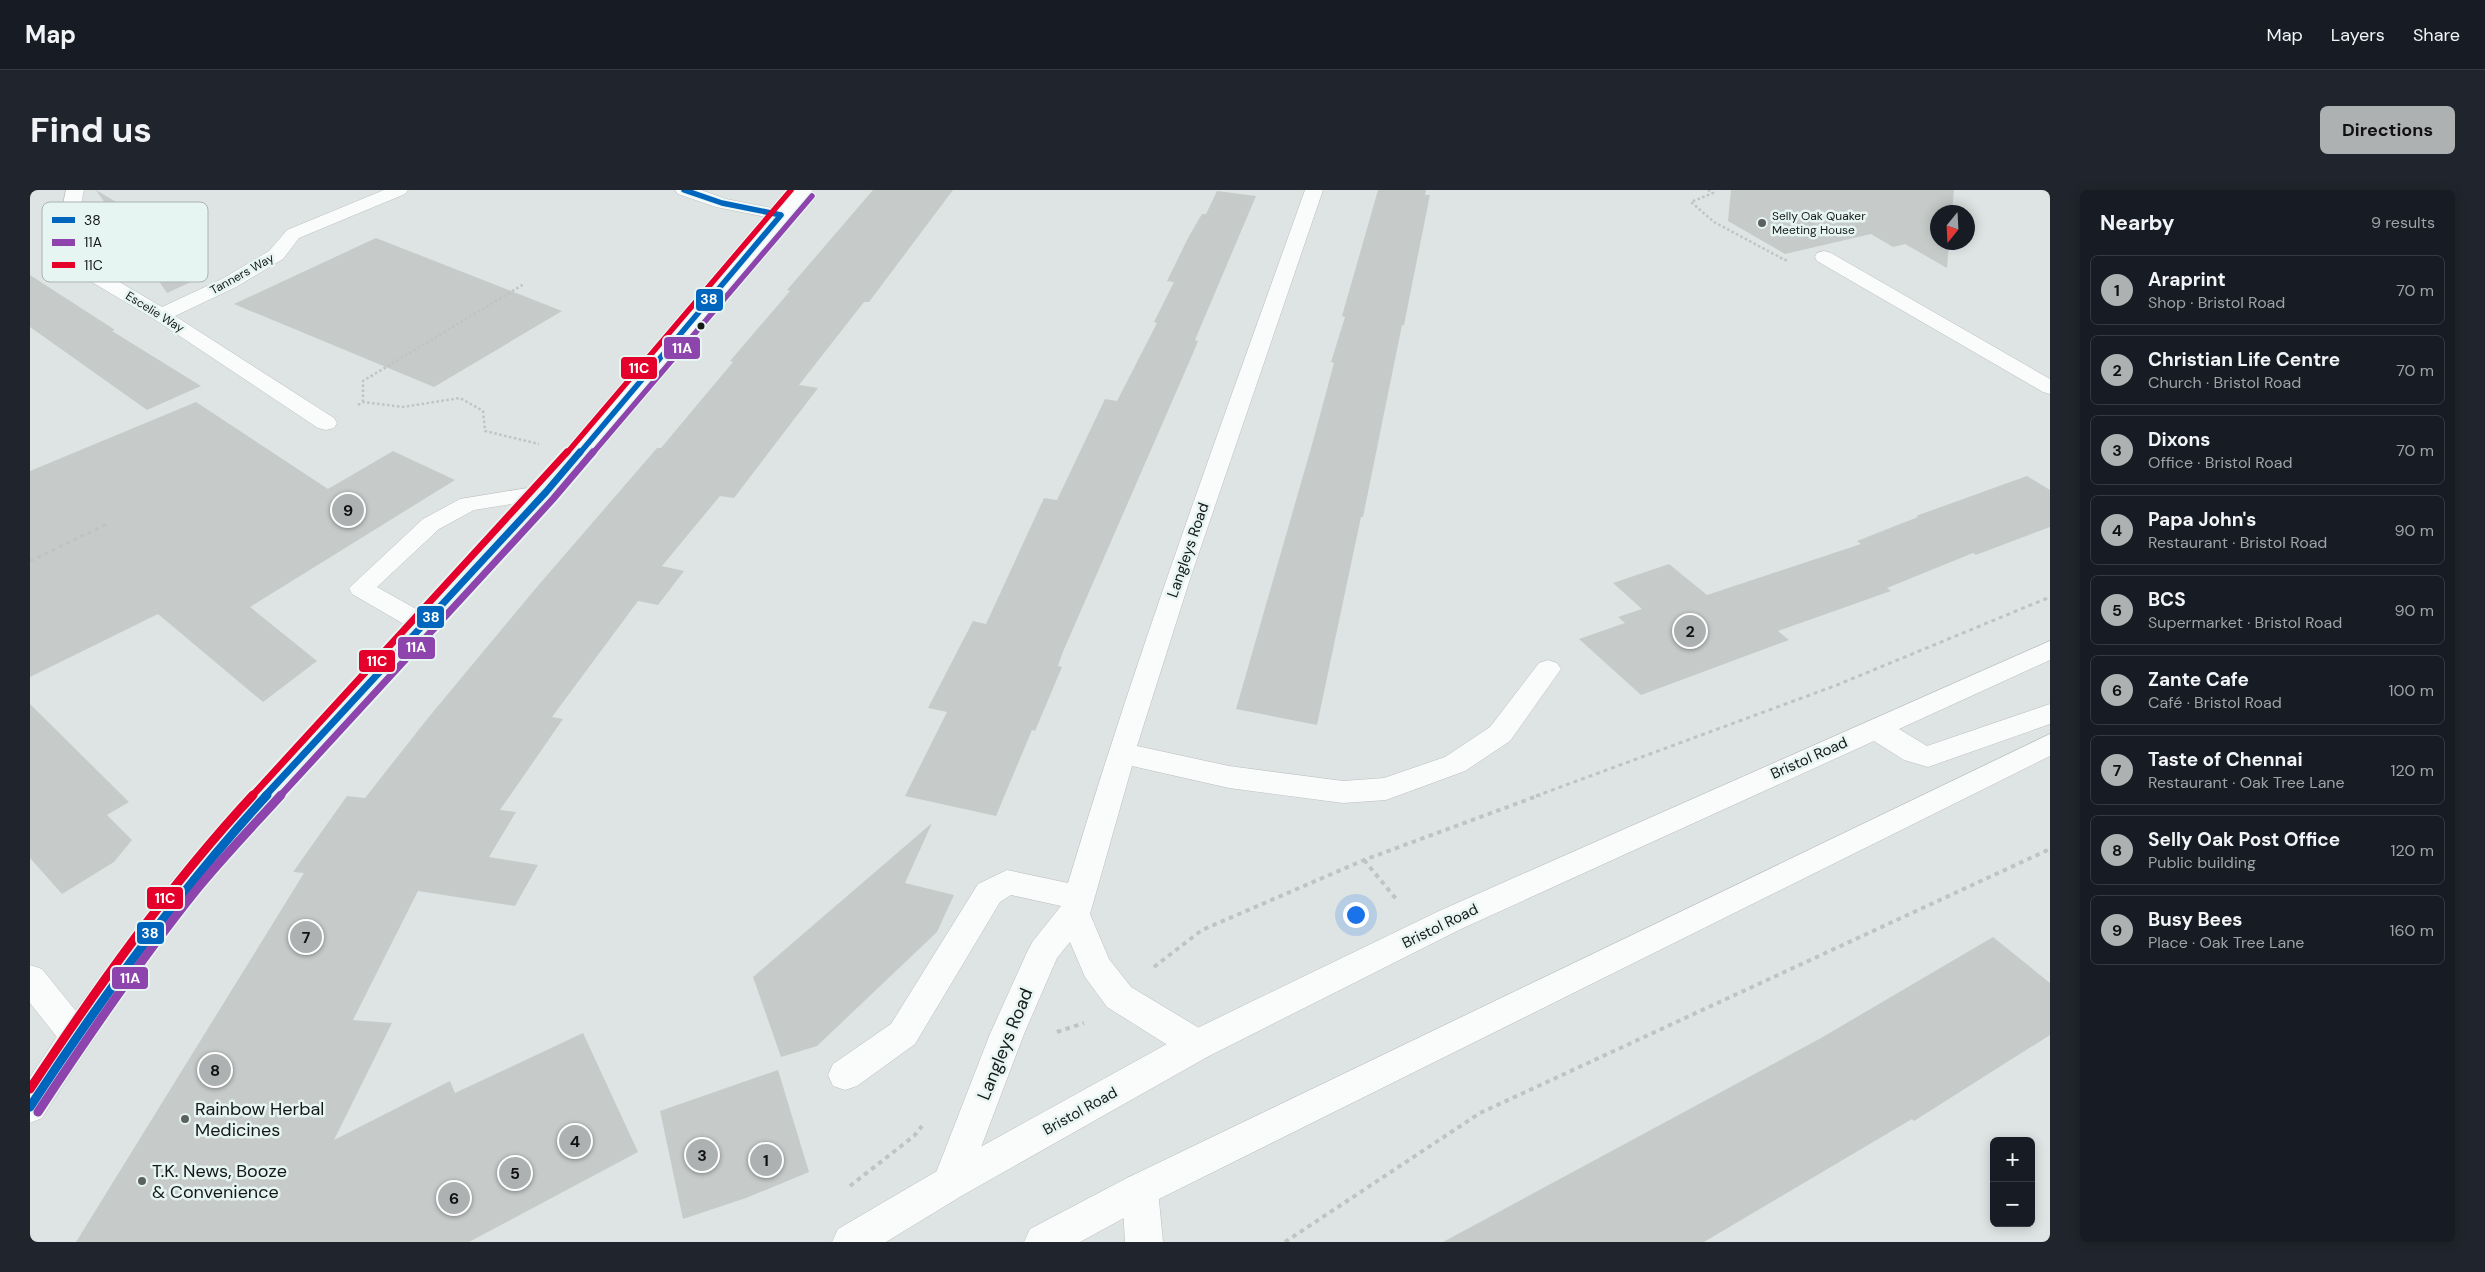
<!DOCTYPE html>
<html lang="en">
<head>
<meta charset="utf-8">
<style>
  :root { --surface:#171b24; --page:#20242c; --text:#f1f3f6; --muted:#9ea1a6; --line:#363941; --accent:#aeb1b2 }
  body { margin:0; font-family:"DM Sans",sans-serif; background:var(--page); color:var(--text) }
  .controls { position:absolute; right:15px; bottom:15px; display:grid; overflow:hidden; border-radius:8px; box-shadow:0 2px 12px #0003 }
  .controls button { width:45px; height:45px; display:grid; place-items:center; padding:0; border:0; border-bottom:1px solid var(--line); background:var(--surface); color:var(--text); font:25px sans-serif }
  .compass { position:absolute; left:1900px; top:15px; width:45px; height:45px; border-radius:50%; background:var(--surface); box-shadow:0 2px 12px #0003; rotate:198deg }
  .you { position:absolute; left:1325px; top:724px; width:18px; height:18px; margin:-12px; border:4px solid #fff; border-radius:50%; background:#1a73e8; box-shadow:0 0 0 8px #1a73e833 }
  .badge { display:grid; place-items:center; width:32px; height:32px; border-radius:50%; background:var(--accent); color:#111; font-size:16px; font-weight:700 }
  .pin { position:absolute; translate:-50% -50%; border:2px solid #fff; box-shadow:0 1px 5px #0006 }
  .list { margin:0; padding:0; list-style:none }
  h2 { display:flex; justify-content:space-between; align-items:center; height:65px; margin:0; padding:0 20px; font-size:21px }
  h2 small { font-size:16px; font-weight:400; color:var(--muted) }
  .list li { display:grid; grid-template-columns:32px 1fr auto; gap:15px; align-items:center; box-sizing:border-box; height:70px; margin:0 10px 10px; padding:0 10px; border:1px solid var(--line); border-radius:8px }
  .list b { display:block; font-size:19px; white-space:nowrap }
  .list p { margin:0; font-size:16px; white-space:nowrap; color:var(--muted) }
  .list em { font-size:16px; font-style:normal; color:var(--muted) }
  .map { position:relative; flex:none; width:2020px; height:1052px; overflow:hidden; border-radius:8px }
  header { display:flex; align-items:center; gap:30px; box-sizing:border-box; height:70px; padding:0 25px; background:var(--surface); border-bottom:1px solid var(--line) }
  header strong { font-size:24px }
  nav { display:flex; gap:28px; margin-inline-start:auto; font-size:18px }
  .intro { display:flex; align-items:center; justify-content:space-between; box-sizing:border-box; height:120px; padding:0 30px }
  h1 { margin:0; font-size:35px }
  .button { padding:12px 22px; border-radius:8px; background:var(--accent); color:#111; font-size:18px; font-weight:700 }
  main { display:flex; gap:30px; padding:0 30px }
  aside { flex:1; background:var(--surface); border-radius:8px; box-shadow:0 2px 12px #0003 }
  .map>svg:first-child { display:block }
</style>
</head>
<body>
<header>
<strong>Map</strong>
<nav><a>Map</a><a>Layers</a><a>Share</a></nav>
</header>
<div class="intro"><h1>Find us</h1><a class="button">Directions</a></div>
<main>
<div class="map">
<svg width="2020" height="1052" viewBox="0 0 2020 1052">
  <rect width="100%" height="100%" fill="#dee4e3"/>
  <path fill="#c6cbca" d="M 66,0 L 167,60 L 176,85 L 137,103 Z
    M 843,0 L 923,0 L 839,112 L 834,112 L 769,195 L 788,198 L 704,308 L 690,306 L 632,376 L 654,381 L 628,415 L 608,411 L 522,527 L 533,529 L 470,620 L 486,622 L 459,667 L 508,675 L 485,716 L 388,701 L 323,830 L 362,833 L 304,950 L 420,891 L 425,903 L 553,843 L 608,962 L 439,1052 L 46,1052 L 274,683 L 263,682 L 317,606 L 335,608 L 398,528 L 506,398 L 627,258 L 631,258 L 703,172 L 700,171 L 760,101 L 757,100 Z
    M 1348,0 L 1396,0 L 1395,5 L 1400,5 L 1374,135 L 1372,135 L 1333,327 L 1331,327 L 1287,535 L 1206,519 L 1283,251 L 1304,173 L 1301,172 L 1315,127 L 1312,126 Z
    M 1701,0 L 1924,0 L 1922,22 L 1908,22 L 1908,52 L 1919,52 L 1917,78 L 1875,54 L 1863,57 L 1841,44 L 1755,64 L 1698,31 Z
    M 1187,1 L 1226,6 L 1165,150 L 1168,151 L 1161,168 L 1032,464 L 1028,476 L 1032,477 L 1005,541 L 1002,540 L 966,626 L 875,606 L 917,522 L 898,518 L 943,431 L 956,434 L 1014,308 L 1027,310 L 1075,209 L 1087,211 L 1127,133 L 1124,132 L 1144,92 L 1137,91 L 1159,46 L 1172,24 L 1176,24 Z
    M 346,48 L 532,121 L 404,197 L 204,114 Z
    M 0,85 L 85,140 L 82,141 L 171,196 L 117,220 L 0,137 Z
    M 166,212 L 298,299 L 363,261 L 425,290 L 220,417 L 287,471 L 233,512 L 128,424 L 0,487 L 0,281 Z
    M 1997,286 L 2020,300 L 2020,337 L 1946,365 L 1943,363 L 1857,398 L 1861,401 L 1748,441 L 1759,450 L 1611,505 L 1549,449 L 1595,433 L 1588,427 L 1612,419 L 1583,393 L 1639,374 L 1677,405 L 1831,354 L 1827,351 L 1888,327 L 1886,326 Z
    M 0,514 L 99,612 L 77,625 L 102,650 L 84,672 L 32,704 L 0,668 Z
    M 902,633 L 875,693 L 924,705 L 907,742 L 787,856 L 751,867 L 723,787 Z
    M 1963,747 L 2020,793 L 2020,845 L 1884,931 L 1882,929 L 1674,1052 L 1413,1052 L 1791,848 Z
    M 748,880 L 779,982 L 716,1008 L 653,1029 L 630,921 Z"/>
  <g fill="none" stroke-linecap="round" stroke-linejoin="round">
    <defs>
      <path id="minor" d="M 36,0 L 54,0 L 48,29 L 49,45 L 69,80 L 132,117 L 192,89 L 239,61 L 257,40 L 354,0 L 378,0 L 375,4 L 269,48 L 253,69 L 206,97 L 145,126 L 304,228 L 307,233 L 304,238 L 296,240 L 288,238 L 124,129 L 55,88 L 31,45 L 30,29 Z
        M 645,0 L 671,0 L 696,9 L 757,21 L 760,25 L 757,29 L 751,30 L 686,17 L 648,4 Z
        M 1275,0 L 1293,0 L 1160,389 L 1107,556 L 1199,576 L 1313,591 L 1354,588 L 1415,567 L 1460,537 L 1509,473 L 1518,470 L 1527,473 L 1531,479 L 1480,551 L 1435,581 L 1356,610 L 1313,613 L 1199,598 L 1102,576 L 1060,724 L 1079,769 L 1101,797 L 1179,844 L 1184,855 L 1179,866 L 1167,870 L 1155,866 L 1077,817 L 1055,787 L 1040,752 L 1027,768 L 994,844 L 933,1005 L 920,1010 L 907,1005 L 902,993 L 960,844 L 998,760 L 1003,751 L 1031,716 L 981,705 L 970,712 L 885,854 L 827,896 L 815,900 L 803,896 L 798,885 L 803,874 L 861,834 L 948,694 L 977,680 L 1038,693 C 1108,459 1193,230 1275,0 Z
        M 1794,61 L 1801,63 L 2020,189 L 2020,204 L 2013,202 L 1787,71 L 1785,67 L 1787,63 Z
        M 516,295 L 524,297 L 528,302 L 524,307 L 444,320 L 409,339 L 347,397 L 402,428 L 406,434 L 402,440 L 393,442 L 384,440 L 322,404 L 319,398 L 393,329 L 430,309 Z
        M 0,775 L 12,779 L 58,836 L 63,846 L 58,856 L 46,861 L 34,856 L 0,813 Z
        M 1110,983 L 1123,988 L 1128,1000 L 1133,1052 L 1095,1052 L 1092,1000 L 1097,988 Z"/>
      <path id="highway" d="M 765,0 L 783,0 L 524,307 L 196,669 C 129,751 69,839 12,928 L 0,933 L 0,887 L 34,836 L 139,694 L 174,653 L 508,297 Z
        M 2020,451 L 2020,470 L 1869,539 L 1897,556 L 2020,514 L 2020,534 L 1898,577 L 1874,570 L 1844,551 L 1431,739 L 1179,866 L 933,1005 L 856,1052 L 802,1052 L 808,1039 L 907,981 L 1155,844 L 1409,721 Z
        M 2020,544 L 2020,566 L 1123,1012 L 1050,1052 L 994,1052 L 1000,1039 L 1097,988 Z"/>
    </defs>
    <use href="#minor" stroke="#babfbe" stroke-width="1"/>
    <use href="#highway" stroke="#babfbe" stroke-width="1"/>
    <path stroke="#c1c3c2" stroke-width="2.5" stroke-dasharray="2.5 2.5" stroke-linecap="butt" d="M 1678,0 L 1683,3 L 1661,12 L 1684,32 L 1755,70 L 1759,69
      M 1769,26 L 1783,34
      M 333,212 L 333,191 L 494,94
      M 328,215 L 333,212 L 373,217 L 430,208 L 453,221 L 455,241 L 509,254"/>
    <path stroke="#c1c3c2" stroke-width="3" stroke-dasharray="4 4" stroke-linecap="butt" d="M 0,371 L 79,333
      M 1506,606 L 1807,495 L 2020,407"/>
    <path stroke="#c1c3c2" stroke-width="4" stroke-dasharray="4.5 4.5" stroke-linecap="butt" d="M 1334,670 L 1367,710
      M 1124,777 L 1172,740 L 1334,670 L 1510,605
      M 1027,842 L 1054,833
      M 820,996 L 884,946 L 892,936
      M 1255,1052 L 1450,923 L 2020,659"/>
    <use href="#minor" fill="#fafbfb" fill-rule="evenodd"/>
    <use href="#highway" fill="#fafbfb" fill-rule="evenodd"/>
    <defs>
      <path id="bus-1-far2" d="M 549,264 L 751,25 L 692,13 L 654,0"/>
      <path id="bus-1-far1" d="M 235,606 L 516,302 L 550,262"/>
      <path id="bus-1" d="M 0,917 C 72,807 148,702 237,605"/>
      <path id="bus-2-far2" d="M 562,264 L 782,6"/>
      <path id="bus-2-far1" d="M 250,606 L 523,309 L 563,262"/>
      <path id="bus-2" d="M 8,922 C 58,846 110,770 167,699 C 194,666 223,636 251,605"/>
      <path id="bus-3-far2" d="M 536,264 L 761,0"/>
      <path id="bus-3-far1" d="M 222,606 L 537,262"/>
      <path id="bus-3" d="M 0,899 C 68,796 139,696 223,605"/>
    </defs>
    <use href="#bus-1-far2" stroke="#e7f5f2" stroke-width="8"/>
    <use href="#bus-1-far1" stroke="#e7f5f2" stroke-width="11"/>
    <use href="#bus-1" stroke="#e7f5f2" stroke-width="12"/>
    <use href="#bus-2-far2" stroke="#e7f5f2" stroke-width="8"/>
    <use href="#bus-2-far1" stroke="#e7f5f2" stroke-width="11"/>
    <use href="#bus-2" stroke="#e7f5f2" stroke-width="12"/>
    <use href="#bus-3-far2" stroke="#e7f5f2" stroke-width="8"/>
    <use href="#bus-3-far1" stroke="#e7f5f2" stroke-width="11"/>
    <use href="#bus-3" stroke="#e7f5f2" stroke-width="12"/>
    <use href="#bus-1-far2" stroke="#0065bd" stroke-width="5.5"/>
    <use href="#bus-1-far1" stroke="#0065bd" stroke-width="7"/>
    <use href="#bus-1" stroke="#0065bd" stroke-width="9"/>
    <use href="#bus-2-far2" stroke="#8e44ad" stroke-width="5.5"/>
    <use href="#bus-2-far1" stroke="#8e44ad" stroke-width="7"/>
    <use href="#bus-2" stroke="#8e44ad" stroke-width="9"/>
    <use href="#bus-3-far2" stroke="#e4002b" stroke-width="5.5"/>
    <use href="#bus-3-far1" stroke="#e4002b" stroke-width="7"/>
    <use href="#bus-3" stroke="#e4002b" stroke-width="9"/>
  </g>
  <g fill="#5b615f" stroke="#e7f5f2" stroke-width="2">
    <circle cx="1732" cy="33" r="5"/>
    <circle cx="155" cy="929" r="5"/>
    <circle cx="112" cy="991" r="5"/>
  </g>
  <circle fill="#151a18" stroke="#e7f5f2" stroke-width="2" cx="671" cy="136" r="4.5"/>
  <g text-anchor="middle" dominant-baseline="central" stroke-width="5" stroke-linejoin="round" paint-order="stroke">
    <g font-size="12" fill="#151a18" stroke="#e7f5f2" text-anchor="start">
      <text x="1742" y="26">Selly Oak Quaker<tspan x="1742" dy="14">Meeting House</tspan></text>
    </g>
    <g font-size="12" fill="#151a18" stroke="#e7f5f2">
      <text transform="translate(212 84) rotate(-29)">Tanners Way</text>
      <text transform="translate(125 122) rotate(32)">Escelie Way</text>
    </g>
    <g font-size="15" fill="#151a18" stroke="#e7f5f2">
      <text transform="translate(1158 360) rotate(-71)">Langleys Road</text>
      <text transform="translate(1779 568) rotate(-24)">Bristol Road</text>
      <text transform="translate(1410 736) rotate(-26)">Bristol Road</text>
      <text transform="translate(1050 921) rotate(-29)">Bristol Road</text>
    </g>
    <g font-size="18" fill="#151a18" stroke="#e7f5f2">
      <text transform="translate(975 854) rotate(-68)">Langleys Road</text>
    </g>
    <g font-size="18" fill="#151a18" stroke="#e7f5f2" text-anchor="start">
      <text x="165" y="919">Rainbow Herbal<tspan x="165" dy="21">Medicines</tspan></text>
      <text x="122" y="981">T.K. News, Booze<tspan x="122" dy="21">&amp; Convenience</tspan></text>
    </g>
  </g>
  <rect x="12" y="12" width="166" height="80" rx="8" fill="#e7f5f2" stroke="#a8b3b1" stroke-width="1"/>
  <rect x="22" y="27" width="23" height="6" fill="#0065bd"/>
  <rect x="22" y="49" width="23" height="7" fill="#8e44ad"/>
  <rect x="22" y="72" width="23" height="6" fill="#e4002b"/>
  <g font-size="14" fill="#151a18">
    <text x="54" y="35">38</text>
    <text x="54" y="57">11A</text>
    <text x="54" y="80">11C</text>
  </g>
  <g stroke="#e7f5f2" stroke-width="2">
    <rect x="665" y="98" width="29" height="24" rx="5" fill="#0065bd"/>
    <rect x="633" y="146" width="38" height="24" rx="5" fill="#8e44ad"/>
    <rect x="590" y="166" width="38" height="24" rx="5" fill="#e4002b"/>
    <rect x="386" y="415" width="29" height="24" rx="5" fill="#0065bd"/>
    <rect x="367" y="446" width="39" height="24" rx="5" fill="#8e44ad"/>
    <rect x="328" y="459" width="38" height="24" rx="5" fill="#e4002b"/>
    <rect x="116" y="696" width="38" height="24" rx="5" fill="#e4002b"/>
    <rect x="106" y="731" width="29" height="24" rx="5" fill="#0065bd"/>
    <rect x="81" y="776" width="38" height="24" rx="5" fill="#8e44ad"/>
  </g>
  <g font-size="14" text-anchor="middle" font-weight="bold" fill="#fff">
    <text x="679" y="114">38</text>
    <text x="652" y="163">11A</text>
    <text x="609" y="183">11C</text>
    <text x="401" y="432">38</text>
    <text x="386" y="462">11A</text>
    <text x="347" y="476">11C</text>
    <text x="135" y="713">11C</text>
    <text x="120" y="748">38</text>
    <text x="100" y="793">11A</text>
  </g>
</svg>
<div class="controls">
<button>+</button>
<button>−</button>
</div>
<svg class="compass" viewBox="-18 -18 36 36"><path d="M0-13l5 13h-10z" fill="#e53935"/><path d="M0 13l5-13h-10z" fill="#9ea1a6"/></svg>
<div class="you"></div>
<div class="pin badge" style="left:736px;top:970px">1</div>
<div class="pin badge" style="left:1660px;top:441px">2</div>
<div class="pin badge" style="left:672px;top:965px">3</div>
<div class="pin badge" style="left:545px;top:951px">4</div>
<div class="pin badge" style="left:485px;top:983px">5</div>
<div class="pin badge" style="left:424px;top:1008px">6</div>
<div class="pin badge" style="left:276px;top:747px">7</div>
<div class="pin badge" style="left:185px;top:880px">8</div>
<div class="pin badge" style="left:318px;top:320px">9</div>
</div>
<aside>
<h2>Nearby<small>9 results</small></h2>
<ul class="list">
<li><span class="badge">1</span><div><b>Araprint</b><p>Shop · Bristol Road</p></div><em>70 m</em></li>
<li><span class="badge">2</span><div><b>Christian Life Centre</b><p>Church · Bristol Road</p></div><em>70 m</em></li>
<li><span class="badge">3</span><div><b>Dixons</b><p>Office · Bristol Road</p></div><em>70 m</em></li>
<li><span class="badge">4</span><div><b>Papa John's</b><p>Restaurant · Bristol Road</p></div><em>90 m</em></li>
<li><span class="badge">5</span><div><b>BCS</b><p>Supermarket · Bristol Road</p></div><em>90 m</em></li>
<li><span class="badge">6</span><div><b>Zante Cafe</b><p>Café · Bristol Road</p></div><em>100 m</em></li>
<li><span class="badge">7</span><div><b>Taste of Chennai</b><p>Restaurant · Oak Tree Lane</p></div><em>120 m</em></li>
<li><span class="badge">8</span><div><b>Selly Oak Post Office</b><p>Public building</p></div><em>120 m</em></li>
<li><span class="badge">9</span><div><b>Busy Bees</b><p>Place · Oak Tree Lane</p></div><em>160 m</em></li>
</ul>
</aside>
</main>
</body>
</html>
